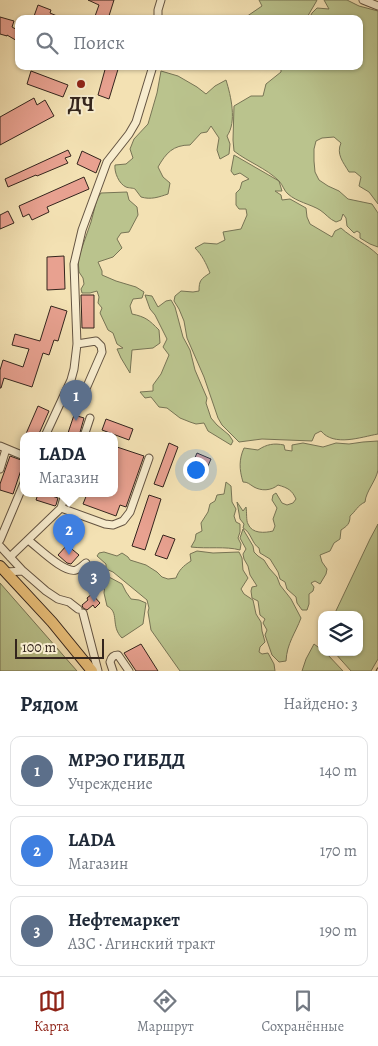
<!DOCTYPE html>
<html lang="ru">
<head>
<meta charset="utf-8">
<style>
  :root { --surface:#fff; --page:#f2f2f3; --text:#1f2937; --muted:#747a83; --line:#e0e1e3; --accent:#8f2418 }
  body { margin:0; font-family:Alegreya,serif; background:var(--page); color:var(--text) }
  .controls { position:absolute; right:15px; bottom:15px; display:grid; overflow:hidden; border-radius:10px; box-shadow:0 1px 4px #0004 }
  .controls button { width:45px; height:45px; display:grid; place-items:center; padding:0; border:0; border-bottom:1px solid var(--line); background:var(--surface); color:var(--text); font:25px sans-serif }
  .scale { position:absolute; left:15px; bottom:12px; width:89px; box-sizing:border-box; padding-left:5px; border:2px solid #34251d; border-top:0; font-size:14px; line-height:18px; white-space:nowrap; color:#34251d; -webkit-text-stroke:4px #f7ecce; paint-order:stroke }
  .you { position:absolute; left:195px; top:469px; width:18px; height:18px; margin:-12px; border:4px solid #fff; border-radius:50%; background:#1a73e8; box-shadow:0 0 0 8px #1a73e833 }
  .badge { display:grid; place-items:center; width:32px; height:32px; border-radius:50%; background:var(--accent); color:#fff; font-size:16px; font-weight:700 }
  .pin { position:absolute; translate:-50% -41px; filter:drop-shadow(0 1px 2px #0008) }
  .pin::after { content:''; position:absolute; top:26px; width:18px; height:15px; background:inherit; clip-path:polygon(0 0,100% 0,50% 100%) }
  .popup { position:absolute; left:20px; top:432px; width:98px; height:65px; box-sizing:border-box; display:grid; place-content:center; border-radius:10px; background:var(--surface); filter:drop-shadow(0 1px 4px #0005); font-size:16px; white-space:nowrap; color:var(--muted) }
  .popup b { font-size:19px; color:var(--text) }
  .popup::after { content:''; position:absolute; left:50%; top:100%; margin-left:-10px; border:10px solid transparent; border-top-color:var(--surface) }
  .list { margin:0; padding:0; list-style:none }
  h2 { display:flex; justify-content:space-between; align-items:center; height:65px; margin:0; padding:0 20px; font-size:21px }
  h2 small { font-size:16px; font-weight:400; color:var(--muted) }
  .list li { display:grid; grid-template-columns:32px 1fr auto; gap:15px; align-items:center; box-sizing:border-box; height:70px; margin:0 10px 10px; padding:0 10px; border:1px solid var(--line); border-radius:10px }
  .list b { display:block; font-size:19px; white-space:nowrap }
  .list p { margin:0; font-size:16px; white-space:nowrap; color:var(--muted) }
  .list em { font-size:16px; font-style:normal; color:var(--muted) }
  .icon { flex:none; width:28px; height:28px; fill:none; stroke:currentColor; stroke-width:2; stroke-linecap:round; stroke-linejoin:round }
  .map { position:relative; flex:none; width:378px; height:671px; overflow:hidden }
  .search { position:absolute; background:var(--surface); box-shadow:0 1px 4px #0004; left:15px; right:15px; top:15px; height:55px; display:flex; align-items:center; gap:12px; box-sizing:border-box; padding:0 18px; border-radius:10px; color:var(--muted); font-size:19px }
  .sheet { height:305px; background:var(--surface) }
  nav { display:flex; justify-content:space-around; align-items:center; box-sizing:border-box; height:70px; border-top:1px solid var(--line); background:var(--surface); font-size:14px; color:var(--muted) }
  nav a { display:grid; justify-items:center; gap:2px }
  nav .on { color:var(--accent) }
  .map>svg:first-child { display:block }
</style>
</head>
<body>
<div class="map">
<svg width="378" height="671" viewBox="0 0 378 671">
  <rect width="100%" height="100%" fill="#f3e1b3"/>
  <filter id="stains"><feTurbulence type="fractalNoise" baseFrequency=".004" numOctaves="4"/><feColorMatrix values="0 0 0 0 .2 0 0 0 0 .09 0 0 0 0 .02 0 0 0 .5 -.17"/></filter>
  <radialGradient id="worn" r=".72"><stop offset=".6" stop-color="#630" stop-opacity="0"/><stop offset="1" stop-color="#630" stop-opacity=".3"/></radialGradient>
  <path fill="#bac38d" stroke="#777455" d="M 259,0 L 317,0 L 316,2 L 306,19 L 243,19 L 262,6 Z
    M 324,0 L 347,0 L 359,6 L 378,11 L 378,204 L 369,192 L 359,186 L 361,177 L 355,172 L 349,172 C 343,162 336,154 341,143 L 334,137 L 322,138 L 316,141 L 314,149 L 314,161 L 315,172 L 319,180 L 328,186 L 339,191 L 348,199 L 372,204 L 378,213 L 378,247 L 370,244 L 360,238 L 360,233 L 357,231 L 354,233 L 347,226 L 346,218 L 343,214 L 341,220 L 336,222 C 329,219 326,214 320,210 C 310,204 297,202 288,194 C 284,191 283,185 279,181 L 282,191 L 275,191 L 281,195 L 282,200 L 290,199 L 306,208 L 307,217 L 310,224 L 332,237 L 335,231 L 341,228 C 353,239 367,244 378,255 L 378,434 C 361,437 334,447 321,431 L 315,434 L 312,441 L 262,439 L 239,442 L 222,425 L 218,418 L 204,377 L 187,338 L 184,321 L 179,309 L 174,301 L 175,296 L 181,291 L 193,292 L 199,291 C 199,280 201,279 210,273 C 206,263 202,255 195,248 L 204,243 L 217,244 L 225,240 L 223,232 L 241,229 L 247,215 L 246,209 L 239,209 L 236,205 L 236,193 L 240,189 L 242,182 L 249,179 L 240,173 L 234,175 L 231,171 L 234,155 L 279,181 C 266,168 248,162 234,151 L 233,140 L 234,106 L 251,96 L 263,96 L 266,84 L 281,72 L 281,66 L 359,66 L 359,19 L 309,19 L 312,13 L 317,8 L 329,9 Z
    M 161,71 L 178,76 L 197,87 L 206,94 L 215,86 L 226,80 C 231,96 237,122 227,136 L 230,144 L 229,154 L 220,159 L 217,150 L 219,138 L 211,126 L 207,132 L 201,133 L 190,145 C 173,145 166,153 158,167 L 163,177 L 170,183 L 168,194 C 159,197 151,200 141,197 L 135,189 C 134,188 128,188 126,187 C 119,184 114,172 115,165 L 126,164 L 133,158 L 130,149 L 134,139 L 148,124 L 157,93 Z
    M 127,192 L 129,200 L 137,207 L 138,215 L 129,232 L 121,233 L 117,239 L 122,248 L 113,257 L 98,262 L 102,271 L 102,275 L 116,281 L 136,287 L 144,292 L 142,298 L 133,299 L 130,306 L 132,314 C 146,317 149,320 159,330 L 160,343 L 153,348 L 132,350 L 130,373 L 121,358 L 117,349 L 123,348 L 117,344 L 113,333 L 108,330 L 100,313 L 102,308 L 98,303 L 99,297 L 97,291 L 90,293 L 82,293 L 81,289 L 84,284 L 83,278 L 79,272 L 78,259 L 91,222 L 97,199 L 101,193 Z
    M 145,295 L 152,296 L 158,307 L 166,301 L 171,300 L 175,307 L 183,337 L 190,350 L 195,370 L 207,398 L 206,403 L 211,418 L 217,425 L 229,435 L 233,441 L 231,445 L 208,431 L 204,423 L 196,424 L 190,422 L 180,418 L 167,408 L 159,407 L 151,397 L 145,398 L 140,392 L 153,391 L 153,385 L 161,374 L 169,355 L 163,347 L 167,339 L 155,315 L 150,309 Z
    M 378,441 C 378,450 378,461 378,470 C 376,481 366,491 365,502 C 357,506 356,511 350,516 C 350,524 347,526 341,530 L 340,539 L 334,543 L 330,551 L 320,555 L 322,562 L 327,569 L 326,574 L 320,584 L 315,581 L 311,583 L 314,587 L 313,591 L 309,594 L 309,604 L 307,610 L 302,610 L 297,603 L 296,597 L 287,589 L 285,582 L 280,579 L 278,572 L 270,559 L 260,553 L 259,548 C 252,544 251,532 243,528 L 244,524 L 240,519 L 237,502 L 243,511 L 246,507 C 247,512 246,521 248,524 C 252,534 265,533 273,531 L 275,526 L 273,519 L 277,508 L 272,500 L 273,495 L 276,493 L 282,503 L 287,505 L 293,503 L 296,499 C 292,490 288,488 278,485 C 271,491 261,491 254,487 C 249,484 248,482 243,482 C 239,469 239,459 244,448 L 258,450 C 267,444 274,443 284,445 L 285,450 L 292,451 L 292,445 L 303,443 L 323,447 L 336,443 L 349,444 L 363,442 Z
    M 226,482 L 231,486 L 232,502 L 236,509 L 234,516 L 236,522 L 240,524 L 240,532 L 238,538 L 241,544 L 240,550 C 226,546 207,549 191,547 L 195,540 L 196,534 L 202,531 L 201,523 L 208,512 L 210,504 L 215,501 L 217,495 L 224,494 Z
    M 378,524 L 378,659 L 371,671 L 351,671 L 334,652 L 359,652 L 359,615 L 334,615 L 370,539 Z
    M 243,529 L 253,546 L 254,552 L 258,556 L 264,560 L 269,568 L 277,577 L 280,585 L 291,599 L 301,618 C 295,634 287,643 286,661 L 279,662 L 272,655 L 265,635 L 267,630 L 263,623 L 265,619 L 260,615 L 258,601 L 252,598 L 251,591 L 252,587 L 257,586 L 250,575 L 248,566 L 244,559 L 243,554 L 246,549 L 240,538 Z
    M 197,551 L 213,553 L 239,552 L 242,558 L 243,570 L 248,578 L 241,589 L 244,594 L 253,600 L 256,614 L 261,622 L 262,631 L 265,642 L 260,647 L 259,652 L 262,654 L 268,653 L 274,664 L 275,671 L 180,671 L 151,630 L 148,612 L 149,608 L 147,600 L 113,572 L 106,569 L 106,564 L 97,556 L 99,553 L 104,552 L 117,556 L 122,553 L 128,557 L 130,560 L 146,565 L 157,572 L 162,577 L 168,579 L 176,578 C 179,570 183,566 191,561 L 190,554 Z
    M 86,565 L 94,570 L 101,569 L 109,577 L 122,584 L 126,592 L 131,599 L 139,600 L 146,603 L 143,624 L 122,638 C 110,626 120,612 107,606 L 104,593 L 105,584 L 102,580 L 86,573 Z
    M 0,583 L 77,671 L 0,671 Z
    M 314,644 L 322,650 L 322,652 L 324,652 L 327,654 L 343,671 L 302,671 L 306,659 Z"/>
  <path fill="#e8a190" stroke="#34251d" d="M 88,0 L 114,0 L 108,19 L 94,19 L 99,5 Z
    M 38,5 L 51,10 L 50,13 L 64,19 L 33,19 Z
    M 0,17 L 14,21 L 12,27 L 19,31 L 19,42 L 7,35 L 7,36 L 0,34 Z
    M 106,66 L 119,66 L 109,99 L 98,95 Z
    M 31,71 L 68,85 L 63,97 L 27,84 Z
    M 34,98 L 37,105 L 45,100 L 54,116 L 0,145 L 0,117 Z
    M 68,150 L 71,156 L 65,158 L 68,163 L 37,176 L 36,175 L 8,187 L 5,179 Z
    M 82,151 L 101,160 L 96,173 L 77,164 Z
    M 84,177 L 89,189 L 47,207 L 49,212 L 32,220 L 29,214 L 23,217 L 19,206 Z
    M 8,211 L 14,223 L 0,229 L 0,215 Z
    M 64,256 L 65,289 L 47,290 L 47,257 Z
    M 81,295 L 94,295 L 94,328 L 82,328 Z
    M 51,306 L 67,311 L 58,341 L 54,340 L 49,355 L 43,353 L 32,387 L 4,378 L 1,388 L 0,388 L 0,370 L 3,360 L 23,367 L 29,349 L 12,345 L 15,334 L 40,341 Z
    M 38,406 L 49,411 L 38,436 L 25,436 Z
    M 74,415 L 84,418 L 79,436 L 67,436 Z
    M 106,419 L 133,429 L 129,440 L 102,430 Z
    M 169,443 L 178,447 L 163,487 L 154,484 Z
    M 114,446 L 144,456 L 126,507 L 120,505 L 116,516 L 83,504 L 87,494 L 114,494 Z
    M 197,453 L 211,459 L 204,475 L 190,469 Z
    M 10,456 L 24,461 L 13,494 L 0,490 L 0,484 Z
    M 38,494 L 53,494 L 52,496 L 58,498 L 56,505 L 55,506 L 36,500 Z
    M 149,495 L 161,499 L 145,550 L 132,546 Z
    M 163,535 L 175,539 L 167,559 L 155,555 Z
    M 67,545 L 79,555 L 71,564 L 67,563 L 58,555 Z
    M 92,594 L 100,603 L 95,608 L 93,605 L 87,610 L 83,608 L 82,605 L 88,600 L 87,598 Z
    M 141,644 L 158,671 L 136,671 L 124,653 Z"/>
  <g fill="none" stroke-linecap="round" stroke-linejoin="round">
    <defs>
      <path id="minor" d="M 363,0 L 378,6
        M 158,19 L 158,10 L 161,0
        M 77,344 L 96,341 L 101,346 L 102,352 L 78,407
        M 45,436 L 71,380 L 74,369 L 77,344 L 74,264 L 82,230 L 107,162 L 129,134 L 136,122 L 153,66
        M 84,436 L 90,418
        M 0,446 L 24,456
        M 0,469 L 6,449
        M 61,508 L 105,524 L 113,525 L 123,521 L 130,512 L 149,458
        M 0,540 L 24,483
        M 28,540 C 38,547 64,574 76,570 C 79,569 83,565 86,563
        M 0,546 L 23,571
        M 10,557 L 61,508 L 65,494
        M 6,572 L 23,571 L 46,591 L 58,599 L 69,602 L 78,609
        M 83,613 L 98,671
        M 113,671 L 110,662 C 111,658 113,655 118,655 L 129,671"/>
      <path id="highway" d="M 0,566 L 52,622 L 92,671"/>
    </defs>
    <use href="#minor" stroke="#645442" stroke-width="9"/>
    <use href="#highway" stroke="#34251d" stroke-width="12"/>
    <path stroke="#34251d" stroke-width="1" stroke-dasharray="4 2.5" stroke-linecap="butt" d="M 376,671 L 378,667"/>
    <use href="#minor" stroke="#f7ecce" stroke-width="7"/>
    <use href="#highway" stroke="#eac07a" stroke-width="10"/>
  </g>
  <circle fill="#8f2418" stroke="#f7ecce" stroke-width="2" cx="81" cy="84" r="5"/>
  <g text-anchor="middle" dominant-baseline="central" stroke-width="4" stroke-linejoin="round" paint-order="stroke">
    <g font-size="20" font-weight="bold" fill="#34251d" stroke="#f7ecce">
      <text x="81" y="104">ДЧ</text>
    </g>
  </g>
  <rect width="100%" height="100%" filter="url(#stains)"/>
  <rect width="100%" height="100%" fill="url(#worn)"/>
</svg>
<div class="controls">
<button><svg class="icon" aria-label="layers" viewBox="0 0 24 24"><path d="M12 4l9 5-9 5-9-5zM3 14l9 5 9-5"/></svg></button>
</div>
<div class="scale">100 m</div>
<div class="you"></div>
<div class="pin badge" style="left:76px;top:421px;background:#5c6f8a">1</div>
<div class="pin badge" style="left:69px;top:555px;background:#3f7fe0">2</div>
<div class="popup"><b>LADA</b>Магазин</div>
<div class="pin badge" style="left:94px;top:602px;background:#5c6f8a">3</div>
<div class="search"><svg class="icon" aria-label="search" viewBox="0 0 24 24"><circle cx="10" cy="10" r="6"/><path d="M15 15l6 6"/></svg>Поиск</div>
</div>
<section class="sheet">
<h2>Рядом<small>Найдено: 3</small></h2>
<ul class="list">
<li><span class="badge" style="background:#5c6f8a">1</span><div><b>МРЭО ГИБДД</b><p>Учреждение</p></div><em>140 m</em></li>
<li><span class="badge" style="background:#3f7fe0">2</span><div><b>LADA</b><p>Магазин</p></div><em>170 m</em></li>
<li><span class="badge" style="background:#5c6f8a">3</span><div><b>Нефтемаркет</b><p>АЗС · Агинский тракт</p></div><em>190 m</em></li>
</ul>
</section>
<nav>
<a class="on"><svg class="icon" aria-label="map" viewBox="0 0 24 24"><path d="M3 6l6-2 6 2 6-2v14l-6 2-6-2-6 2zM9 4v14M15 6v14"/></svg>Карта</a>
<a><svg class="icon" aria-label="directions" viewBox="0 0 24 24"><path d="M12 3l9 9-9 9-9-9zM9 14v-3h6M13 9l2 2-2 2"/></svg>Маршрут</a>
<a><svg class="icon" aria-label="saved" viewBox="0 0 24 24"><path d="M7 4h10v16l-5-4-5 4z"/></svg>Сохранённые</a>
</nav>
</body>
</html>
